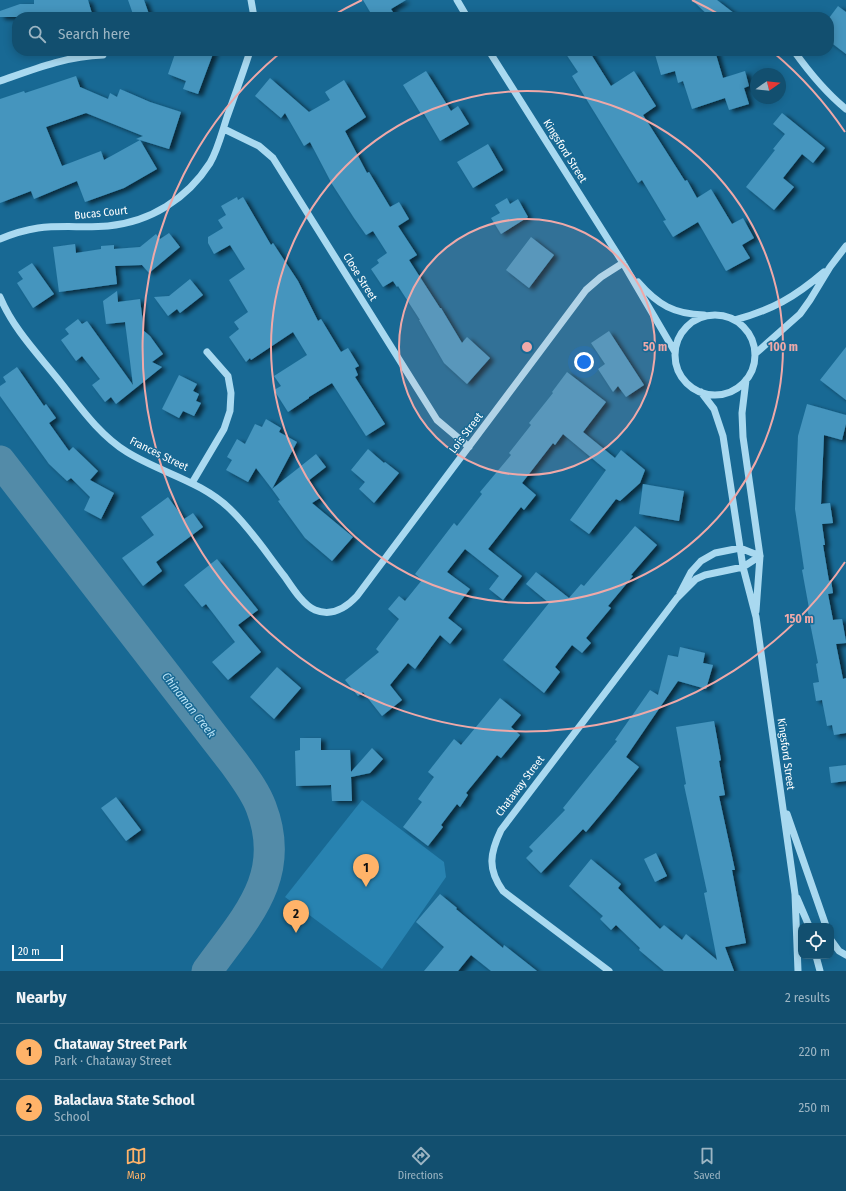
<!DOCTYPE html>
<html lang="en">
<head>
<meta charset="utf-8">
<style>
  :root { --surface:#124f6f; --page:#1b5674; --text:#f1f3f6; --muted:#9cb5c3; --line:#316682; --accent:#ffb369 }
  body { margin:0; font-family:"Fira Sans Condensed",sans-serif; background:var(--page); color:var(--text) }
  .controls { position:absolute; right:12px; bottom:12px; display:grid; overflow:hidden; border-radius:8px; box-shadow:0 2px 10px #0003 }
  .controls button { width:36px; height:36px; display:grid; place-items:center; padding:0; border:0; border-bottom:1px solid var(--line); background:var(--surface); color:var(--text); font:20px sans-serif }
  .compass { position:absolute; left:750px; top:68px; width:36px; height:36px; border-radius:50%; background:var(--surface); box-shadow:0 2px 10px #0003; rotate:76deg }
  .scale { position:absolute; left:12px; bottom:10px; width:51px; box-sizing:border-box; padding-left:4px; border:2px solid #fff; border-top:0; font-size:11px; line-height:14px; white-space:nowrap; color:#fff; -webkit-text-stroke:3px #186994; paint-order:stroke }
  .you { position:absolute; left:584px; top:362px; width:14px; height:14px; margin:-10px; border:3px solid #fff; border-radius:50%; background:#1a73e8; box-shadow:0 0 0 6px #1a73e833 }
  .badge { display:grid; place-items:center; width:26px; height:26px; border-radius:50%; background:var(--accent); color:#111; font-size:13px; font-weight:700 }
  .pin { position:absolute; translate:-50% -33px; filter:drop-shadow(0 1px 2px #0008) }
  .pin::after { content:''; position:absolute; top:21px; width:14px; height:12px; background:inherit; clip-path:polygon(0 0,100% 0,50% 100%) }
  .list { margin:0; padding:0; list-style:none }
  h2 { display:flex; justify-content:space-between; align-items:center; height:52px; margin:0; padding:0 16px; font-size:17px }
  h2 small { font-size:13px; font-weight:400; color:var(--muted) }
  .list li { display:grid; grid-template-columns:26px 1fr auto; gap:12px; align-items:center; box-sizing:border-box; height:56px; padding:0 16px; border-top:1px solid var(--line) }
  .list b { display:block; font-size:15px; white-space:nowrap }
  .list p { margin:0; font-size:13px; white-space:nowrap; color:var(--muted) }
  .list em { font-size:13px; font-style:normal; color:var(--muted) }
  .icon { flex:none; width:22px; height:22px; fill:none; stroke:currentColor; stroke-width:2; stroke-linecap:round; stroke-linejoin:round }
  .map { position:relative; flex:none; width:846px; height:971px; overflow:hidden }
  .search { position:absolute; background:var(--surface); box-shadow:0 2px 10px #0003; left:12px; right:12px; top:12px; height:44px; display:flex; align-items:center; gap:10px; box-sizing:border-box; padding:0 14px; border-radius:16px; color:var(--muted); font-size:15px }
  .sheet { height:164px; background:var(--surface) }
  nav { display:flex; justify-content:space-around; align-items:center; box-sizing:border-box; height:56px; border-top:1px solid var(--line); background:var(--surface); font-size:11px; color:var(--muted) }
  nav a { display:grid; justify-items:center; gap:2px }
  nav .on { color:var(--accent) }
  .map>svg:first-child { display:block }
</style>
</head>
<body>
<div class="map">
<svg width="846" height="971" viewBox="0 0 846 971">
  <defs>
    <filter id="shadow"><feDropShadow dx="4.5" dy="2.5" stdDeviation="2" flood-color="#0009"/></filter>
  </defs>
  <rect width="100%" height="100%" fill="#186994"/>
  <path fill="#2883b1" d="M 362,800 L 444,862 L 446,877 L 382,969 L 285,897 Z"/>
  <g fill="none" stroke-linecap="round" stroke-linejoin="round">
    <path stroke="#538ba8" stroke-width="31" d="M 0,461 L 234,763 C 244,777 255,791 261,807 C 288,877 245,918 207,971"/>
  </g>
  <path fill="#4595be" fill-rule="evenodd" filter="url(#shadow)" d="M 34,0 L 88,0 L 93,17 L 0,17 L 0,11 L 20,4 L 34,4 Z
    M 128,0 L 144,0 L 150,17 L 134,17 Z
    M 363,0 L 406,0 L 391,9 L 396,17 L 373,17 Z
    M 692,0 L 717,0 L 739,17 L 710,17 Z
    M 838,6 L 846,12 L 846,54 L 829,41 L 829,18 Z
    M 176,51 L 214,51 L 198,94 L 183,89 L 186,81 L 168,74 Z
    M 564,51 L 589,51 L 611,86 L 634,71 L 656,106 L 643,115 L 685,181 L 687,180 L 697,198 L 711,189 L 732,224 L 743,218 L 754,238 L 742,245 L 750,258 L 726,271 L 698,222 L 673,237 L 663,221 L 666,220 L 642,180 L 638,183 L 572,76 L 578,72 Z
    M 654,51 L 715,51 L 723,78 L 745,71 L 749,86 L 744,88 L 749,104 L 729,110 L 725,98 L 692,109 L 683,81 L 678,83 L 675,71 L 661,75 Z
    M 426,71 L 451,111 L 458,106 L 469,124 L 440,141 L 423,112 L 421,114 L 403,85 Z
    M 76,76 L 80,87 L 108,99 L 110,93 L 117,97 L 120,89 L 150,102 L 181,112 L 169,149 L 140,140 L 157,169 L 124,188 L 85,202 L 77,181 L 34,199 L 31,191 L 0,203 L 0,99 L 24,91 L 25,93 ZM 86,113 L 143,136 L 136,139 L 140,140 L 104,160 L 101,151 L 62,166 L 46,127 Z
    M 270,78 L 309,112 L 330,100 L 325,92 L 344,80 L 366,117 L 345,131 L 367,173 L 369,172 L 390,207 L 399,202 L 409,219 L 398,226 L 417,255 L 409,260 L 440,308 L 441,308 L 462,343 L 467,337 L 490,358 L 467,384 L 444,363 L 419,320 L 420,320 L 398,286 L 397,287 L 393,281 L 383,287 L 371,269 L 379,263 L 377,260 L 387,253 L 373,231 L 366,235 L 354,218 L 332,184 L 310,142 L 304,146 L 285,113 L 281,118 L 255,96 Z
    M 782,113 L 825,148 L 813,163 L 802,154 L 783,178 L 794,187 L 774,210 L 746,187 L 775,150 L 773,149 L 785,134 L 773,124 Z
    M 488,144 L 503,170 L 473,188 L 457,162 Z
    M 237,197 L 238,200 L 243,197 L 271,245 L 273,243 L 298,281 L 318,321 L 321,319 L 341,352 L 348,348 L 359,366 L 355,368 L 358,375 L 355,377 L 385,424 L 366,436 L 332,383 L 309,397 L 309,398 L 288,412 L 274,390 L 281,386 L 274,376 L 307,355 L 293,332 L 251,360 L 250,358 L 246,362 L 229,337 L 239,329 L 234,322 L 248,312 L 229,280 L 245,269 L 230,245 L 214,254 L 208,243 L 208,237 L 223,228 L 218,220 L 226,215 L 221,206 Z
    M 507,198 L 510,204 L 518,199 L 528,217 L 501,234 L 491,218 L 500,213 L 495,205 Z
    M 169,233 L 180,247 L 149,273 L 142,265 L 115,266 L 117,284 L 59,292 L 53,247 L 75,244 L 76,253 L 101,249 L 101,246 L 114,245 L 114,249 L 140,247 L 156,234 L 160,239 Z
    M 531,237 L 554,255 L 529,288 L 506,270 Z
    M 32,263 L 54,294 L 33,308 L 17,283 L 23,279 L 18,272 Z
    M 190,279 L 203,295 L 180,313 L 177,309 L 168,316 L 154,297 L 169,296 Z
    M 117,291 L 118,302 L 140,299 L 144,331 L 150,336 L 163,354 L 152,362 L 162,367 L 116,404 L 111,397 L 105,402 L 92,385 L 100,379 L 82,356 L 76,361 L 61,340 L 69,334 L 65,329 L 78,319 L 82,324 L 87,321 L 133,385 L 125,322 L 106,324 L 103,301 Z
    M 609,331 L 644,385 L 626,397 L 618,386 L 613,392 L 598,369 L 605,364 L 591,343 Z
    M 846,347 L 846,400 L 820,380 Z
    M 17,367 L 44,406 L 46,404 L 56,418 L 49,423 L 69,451 L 73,447 L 98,471 L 90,480 L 114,493 L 101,519 L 84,510 L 90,497 L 71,478 L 67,481 L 49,464 L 0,396 L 0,386 L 6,382 L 3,377 Z
    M 567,372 L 606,402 L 583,432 L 615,458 L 621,450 L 645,470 L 640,483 L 620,501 L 616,499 L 589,534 L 570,520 L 606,470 L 563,434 L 555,445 L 553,443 L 522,483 L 536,495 L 524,510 L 521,507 L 488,549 L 522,576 L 503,600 L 489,589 L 499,576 L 465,549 L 447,572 L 470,589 L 448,618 L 462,629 L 450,644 L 440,635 L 415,669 L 408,663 L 390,685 L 402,700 L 382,716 L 363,692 L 358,696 L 345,680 L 379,652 L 376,649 L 399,619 L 388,609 L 399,596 L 405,601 L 422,580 L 415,574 L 454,523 L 457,526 L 482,494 L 480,492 L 511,455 L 509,453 L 531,425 L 529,423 L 553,393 L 552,392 Z
    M 179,375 L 197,384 L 193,391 L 199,394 L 196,401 L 201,403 L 194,416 L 183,411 L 179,418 L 162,409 Z
    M 807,404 L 846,415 L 846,424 L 842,440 L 824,435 L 821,504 L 830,503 L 833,523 L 822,524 L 825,545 L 823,545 L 829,581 L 831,580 L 833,593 L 828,594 L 833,620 L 842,619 L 846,641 L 846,643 L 836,644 L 843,679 L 846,678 L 846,733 L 834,735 L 832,725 L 827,726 L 822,700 L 816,701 L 813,683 L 819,682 L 816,664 L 818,663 L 807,608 L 809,608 L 802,570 L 804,569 L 795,509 L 798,436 Z
    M 266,419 L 281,428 L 279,432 L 297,442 L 272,489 L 256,468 L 248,482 L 226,470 L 232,460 L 227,457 L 237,439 L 245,444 L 255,424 L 262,427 Z
    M 368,449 L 384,463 L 385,462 L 399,473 L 374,503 L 359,489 L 365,482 L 351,470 Z
    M 316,454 L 326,467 L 308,481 L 320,498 L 312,503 L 353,537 L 332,561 L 305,538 L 278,501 L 280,500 L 272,489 Z
    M 643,484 L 684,491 L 679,521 L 639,514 Z
    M 168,497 L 184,519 L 193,513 L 203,527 L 156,562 L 162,571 L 143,586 L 122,558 L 154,535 L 141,517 Z
    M 635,526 L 657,545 L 631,575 L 633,576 L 608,606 L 611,608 L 586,638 L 591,643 L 582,653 L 572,645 L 555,667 L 560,672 L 544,693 L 503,660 L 549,603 L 526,584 L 536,572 L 569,598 L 581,584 L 584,586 Z
    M 217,559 L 258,610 L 238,625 L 261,652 L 228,680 L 212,662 L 235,642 L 206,604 L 202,607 L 184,585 Z
    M 680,647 L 705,653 L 703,663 L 713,665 L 706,689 L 678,681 L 626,757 L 639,767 L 612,801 L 586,832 L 583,829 L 541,873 L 526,858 L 533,851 L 529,847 L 565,810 L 563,808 L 617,741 L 615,740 L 650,690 L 658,695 L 668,655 L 678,657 Z
    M 277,667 L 301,688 L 274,719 L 250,697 Z
    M 500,698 L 521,715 L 511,727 L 520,735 L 501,758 L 497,755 L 466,793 L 468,795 L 460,807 L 457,804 L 441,825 L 443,827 L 428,846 L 403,827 L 422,802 L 418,799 L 434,777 L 428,772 L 454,739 L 461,745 Z
    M 714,721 L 721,760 L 719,761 L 725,795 L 719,796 L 735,870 L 732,870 L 746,943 L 725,947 L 734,971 L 664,971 L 639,950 L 640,948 L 616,925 L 611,930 L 600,919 L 603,916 L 569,886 L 591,859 L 621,884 L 618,888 L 660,929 L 664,925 L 682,940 L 686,934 L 717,960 L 704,893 L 707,892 L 684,785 L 686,784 L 676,727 Z
    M 300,738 L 321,738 L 321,750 L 350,750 L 351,772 L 372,748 L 383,759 L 370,773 L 351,777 L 352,801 L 332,801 L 331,785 L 296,786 L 295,751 L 300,750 Z
    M 846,765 L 846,781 L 831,783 L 829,767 Z
    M 116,797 L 141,830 L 126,841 L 101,808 Z
    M 656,853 L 667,876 L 655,882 L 644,859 Z
    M 440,894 L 457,908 L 456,909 L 503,948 L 504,945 L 537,971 L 491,971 L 471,955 L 458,971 L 424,971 L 444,947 L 416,922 Z"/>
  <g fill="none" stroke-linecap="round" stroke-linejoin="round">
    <path stroke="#a9d9f0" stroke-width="7" d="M 251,0 L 254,17
      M 457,0 L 467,17
      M 489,51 L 623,263 L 675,352
      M 794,51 C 809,72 825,92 846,109
      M 0,81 C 34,69 67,56 103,55
      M 224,129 L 259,146 L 273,158 L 437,420 L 469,447
      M 0,239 C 12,234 25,230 38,228 C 61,225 85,228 108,226 C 150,222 187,199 210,163 C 218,149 222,132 227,117 C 235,95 243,73 250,51
      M 638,282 C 658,305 674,314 704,315
      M 0,297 C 13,328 36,352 57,378 C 78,404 98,434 127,452 C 161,473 201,481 230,509 C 251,529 267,554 285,577 C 292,587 303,605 315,610 C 332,617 346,608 357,596 L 586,290 L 601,277 L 623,263
      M675 355a40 40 0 1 1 80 0a40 40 0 1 1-80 0Z
      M 735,320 C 772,310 795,297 824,272
      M 755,354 L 800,314 L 810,300 L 830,267 L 846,246
      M 746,380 L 742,413 L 743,437 L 760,556 L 756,611
      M 701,392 L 714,409 L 723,436 L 743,567 L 756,617 L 795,894 L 798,971
      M 192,483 L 224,429 L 230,411 L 231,393 L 228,376 L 207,352
      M 680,593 L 691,572 L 701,561 L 715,553 L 740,548 L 760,556
      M 787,814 L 826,926
      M 797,898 L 809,926
      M 831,940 L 839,951 L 846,955
      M 816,956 L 820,971
      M 609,971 L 503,891 C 487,869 490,853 501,830 L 677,598 L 696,579 L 705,575 L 743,567 L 760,556"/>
  </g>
  <circle cx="527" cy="347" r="128" fill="#efa9a9" fill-opacity=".12"/>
  <g fill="none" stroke="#efa9a9" stroke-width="2">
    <circle cx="527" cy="347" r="128"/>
    <circle cx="527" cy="347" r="256"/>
    <path d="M845 562A384 384 0 1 1 280 53M332 16A384 384 0 0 1 362 0M692 0A384 384 0 0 1 722 16M774 53A384 384 0 0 1 845 132"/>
  </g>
  <g text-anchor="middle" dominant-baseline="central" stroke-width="3" stroke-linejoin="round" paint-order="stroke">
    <g font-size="11" fill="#fff" stroke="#186994">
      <text transform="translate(565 151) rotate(58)">Kingsford Street</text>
      <text transform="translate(101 213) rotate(-6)">Bucas Court</text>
      <text transform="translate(360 277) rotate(58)">Close Street</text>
      <text transform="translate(466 433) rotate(-53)">Lois Street</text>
      <text transform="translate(159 454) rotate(26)">Frances Street</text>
      <text transform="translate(786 754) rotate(82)">Kingsford Street</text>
      <text transform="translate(520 786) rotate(-53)">Chataway Street</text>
    </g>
    <g font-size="12" font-style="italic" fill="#bce5f8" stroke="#186994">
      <text transform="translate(189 705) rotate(52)">Chinaman Creek</text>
    </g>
  </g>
  <circle cx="527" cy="347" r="6" fill="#efa9a9" stroke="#186994" stroke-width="2"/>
  <g font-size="12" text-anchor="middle" font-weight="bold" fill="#efa9a9" stroke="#186994" stroke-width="3" stroke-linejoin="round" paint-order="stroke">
    <text x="655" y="351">50 m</text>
    <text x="783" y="351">100 m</text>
    <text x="799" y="623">150 m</text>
  </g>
</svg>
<div class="controls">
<button><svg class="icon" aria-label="locate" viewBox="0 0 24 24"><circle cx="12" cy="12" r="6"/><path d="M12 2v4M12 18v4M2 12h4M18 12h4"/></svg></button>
</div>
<svg class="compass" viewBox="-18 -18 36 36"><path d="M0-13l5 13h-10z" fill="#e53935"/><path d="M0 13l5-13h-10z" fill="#9cb5c3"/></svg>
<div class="scale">20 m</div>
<div class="you"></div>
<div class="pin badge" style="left:366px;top:887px">1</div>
<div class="pin badge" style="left:296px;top:933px">2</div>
<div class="search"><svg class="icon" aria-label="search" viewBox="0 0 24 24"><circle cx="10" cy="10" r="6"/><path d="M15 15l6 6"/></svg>Search here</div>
</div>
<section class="sheet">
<h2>Nearby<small>2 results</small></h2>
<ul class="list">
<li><span class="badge">1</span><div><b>Chataway Street Park</b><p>Park · Chataway Street</p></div><em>220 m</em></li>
<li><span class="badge">2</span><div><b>Balaclava State School</b><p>School</p></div><em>250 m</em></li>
</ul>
</section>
<nav>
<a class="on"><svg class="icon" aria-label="map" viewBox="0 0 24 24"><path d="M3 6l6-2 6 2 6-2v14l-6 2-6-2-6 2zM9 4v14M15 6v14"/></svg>Map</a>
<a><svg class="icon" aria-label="directions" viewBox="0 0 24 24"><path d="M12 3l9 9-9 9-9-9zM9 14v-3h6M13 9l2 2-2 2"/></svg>Directions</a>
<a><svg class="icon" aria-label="saved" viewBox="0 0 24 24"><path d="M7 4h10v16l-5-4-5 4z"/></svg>Saved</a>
</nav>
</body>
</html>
